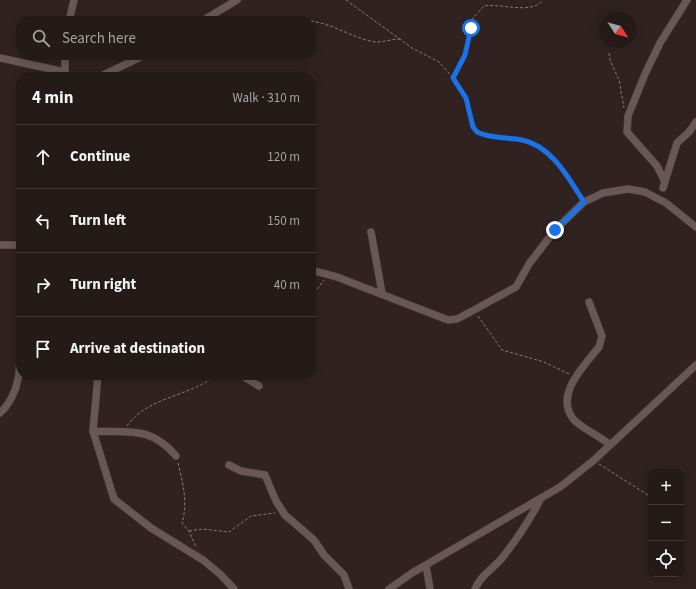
<!DOCTYPE html>
<html lang="en">
<head>
<meta charset="utf-8">
<style>
  :root { --surface:#241a18; --page:#302725; --text:#f1f3f6; --muted:#a3a1a2; --line:#413837 }
  body { margin:0; font-family:"Source Sans 3",sans-serif; background:var(--page); color:var(--text) }
  .controls { position:absolute; right:12px; bottom:12px; display:grid; overflow:hidden; border-radius:8px; box-shadow:0 2px 10px #0003 }
  .controls button { width:36px; height:36px; display:grid; place-items:center; padding:0; border:0; border-bottom:1px solid var(--line); background:var(--surface); color:var(--text); font:20px sans-serif }
  .compass { position:absolute; left:600px; top:12px; width:36px; height:36px; border-radius:50%; background:var(--surface); box-shadow:0 2px 10px #0003; rotate:126deg }
  .stop { position:absolute; width:12px; height:12px; margin:-9px; border:3px solid #1a73e8; border-radius:50%; background:#fff }
  .stop.end { background:#1a73e8; border-color:#fff; box-shadow:0 1px 4px #0008 }
  .list { margin:0; padding:0; list-style:none }
  h2 { display:flex; justify-content:space-between; align-items:center; height:52px; margin:0; padding:0 16px; font-size:17px }
  h2 small { font-size:13px; font-weight:400; color:var(--muted) }
  .list li { display:grid; grid-template-columns:26px 1fr auto; gap:12px; align-items:center; box-sizing:border-box; height:64px; padding:0 16px; border-top:1px solid var(--line) }
  .list b { display:block; font-size:15px; white-space:nowrap }
  .list em { font-size:13px; font-style:normal; color:var(--muted) }
  .icon { flex:none; width:22px; height:22px; fill:none; stroke:currentColor; stroke-width:2; stroke-linecap:round; stroke-linejoin:round }
  .map { position:relative; flex:none; width:696px; height:589px; overflow:hidden }
  .search { position:absolute; background:var(--surface); box-shadow:0 2px 10px #0003; left:16px; top:16px; width:300px; height:44px; display:flex; align-items:center; gap:10px; box-sizing:border-box; padding:0 14px; border-radius:16px; color:var(--muted); font-size:15px }
  .panel { position:absolute; background:var(--surface); box-shadow:0 2px 10px #0003; left:16px; top:72px; width:300px; height:308px; border-radius:16px }
  .map>svg:first-child { display:block }
</style>
</head>
<body>
<div class="map">
<svg width="696" height="589" viewBox="0 0 696 589">
  <rect width="100%" height="100%" fill="#302220"/>
  <g fill="none" stroke-linecap="round" stroke-linejoin="round">
    <defs>
      <path id="minor" d="M 69,21 L 74,0
        M 202,21 L 237,0
        M 65,55 L 65,72 L 67,77
        M 0,58 L 65,72
        M 99,77 L 145,55
        M 665,182 L 657,166 L 627,132 L 628,116 L 645,74 L 660,43 L 687,0
        M 663,188 L 677,143 L 689,132 L 696,122
        M 371,232 L 382,293
        M 0,245 L 21,245
        M 311,270 L 337,277 L 448,320 L 457,319 L 474,310 L 516,287 L 529,264 L 555,230 L 584,202 L 603,193 L 628,189 L 645,192 L 666,203 L 696,227
        M 589,302 L 602,336 L 599,347 C 585,365 553,395 574,420 C 583,429 600,436 610,445
        M 98,375 L 93,431 L 114,499 L 151,528 L 203,560 L 221,575 L 234,589
        M 241,375 L 259,386
        M 0,413 C 9,405 16,391 18,379 C 20,372 18,367 21,360
        M 93,431 C 127,433 150,425 176,456
        M 229,465 L 241,471 L 265,475 L 276,501 L 285,515 L 314,540 L 324,555 L 344,575 L 349,589
        M 426,565 L 430,589
        M 389,589 L 412,573 L 560,487 L 593,461 L 696,365
        M 475,589 C 479,577 494,568 502,558 C 517,539 530,520 541,498"/>
    </defs>
    <use href="#minor" stroke="#4c403f" stroke-width="8"/>
    <path stroke="#887c7b" stroke-width="1" stroke-dasharray="3 2" stroke-linecap="butt" d="M 346,0 L 412,48 L 439,62 L 453,78 L 466,98 L 477,132 L 489,136 L 522,140 L 539,148 L 566,173 L 581,196
      M 281,21 L 294,19 L 305,21
      M 311,21 C 332,24 350,36 370,41 C 381,44 389,39 400,39
      M 609,53 L 610,60 L 619,80 L 624,108
      M 454,77 L 465,55 L 470,38 L 473,18 L 484,6 C 501,3 532,15 543,0
      M 311,297 L 324,280
      M 478,316 L 502,350 L 544,362 L 569,374
      M 105,377 L 110,375
      M 127,426 C 148,396 190,397 216,375
      M 178,463 C 183,483 188,503 182,523 L 189,531 L 196,547
      M 599,464 L 651,497
      M 189,531 L 202,529 L 229,532 L 251,516 L 275,513"/>
    <use href="#minor" stroke="#685755" stroke-width="7"/>
  </g>
  <g fill="none" stroke-linecap="round" stroke-linejoin="round">
    <path stroke="#1a73e8" stroke-width="5" d="M 471,28 L 465,55 L 453,78 L 466,98 L 473,127 L 477,132 C 491,139 507,137 522,140 C 552,146 569,179 584,202 L 555,230"/>
  </g>
</svg>
<div class="controls">
<button>+</button>
<button>−</button>
<button><svg class="icon" aria-label="locate" viewBox="0 0 24 24"><circle cx="12" cy="12" r="6"/><path d="M12 2v4M12 18v4M2 12h4M18 12h4"/></svg></button>
</div>
<svg class="compass" viewBox="-18 -18 36 36"><path d="M0-13l5 13h-10z" fill="#e53935"/><path d="M0 13l5-13h-10z" fill="#a3a1a2"/></svg>
<div class="stop" style="left:471px;top:28px"></div>
<div class="stop end" style="left:555px;top:230px"></div>
<div class="search"><svg class="icon" aria-label="search" viewBox="0 0 24 24"><circle cx="10" cy="10" r="6"/><path d="M15 15l6 6"/></svg>Search here</div>
<section class="panel">
<h2>4 min<small>Walk · 310 m</small></h2>
<ul class="list">
<li><svg class="icon" aria-label="ahead" viewBox="0 0 24 24"><path d="M12 20V5M6 11l6-6 6 6"/></svg><div><b>Continue</b></div><em>120 m</em></li>
<li><svg class="icon" aria-label="left" viewBox="0 0 24 24"><path d="M17 20v-9H6M10 6l-5 5 5 5"/></svg><div><b>Turn left</b></div><em>150 m</em></li>
<li><svg class="icon" aria-label="right" viewBox="0 0 24 24"><path d="M7 20v-9h11M14 6l5 5-5 5"/></svg><div><b>Turn right</b></div><em>40 m</em></li>
<li><svg class="icon" aria-label="arrive" viewBox="0 0 24 24"><path d="M6 21V4h12l-3 4 3 4H6"/></svg><div><b>Arrive at destination</b></div></li>
</ul>
</section>
</div>
</body>
</html>
